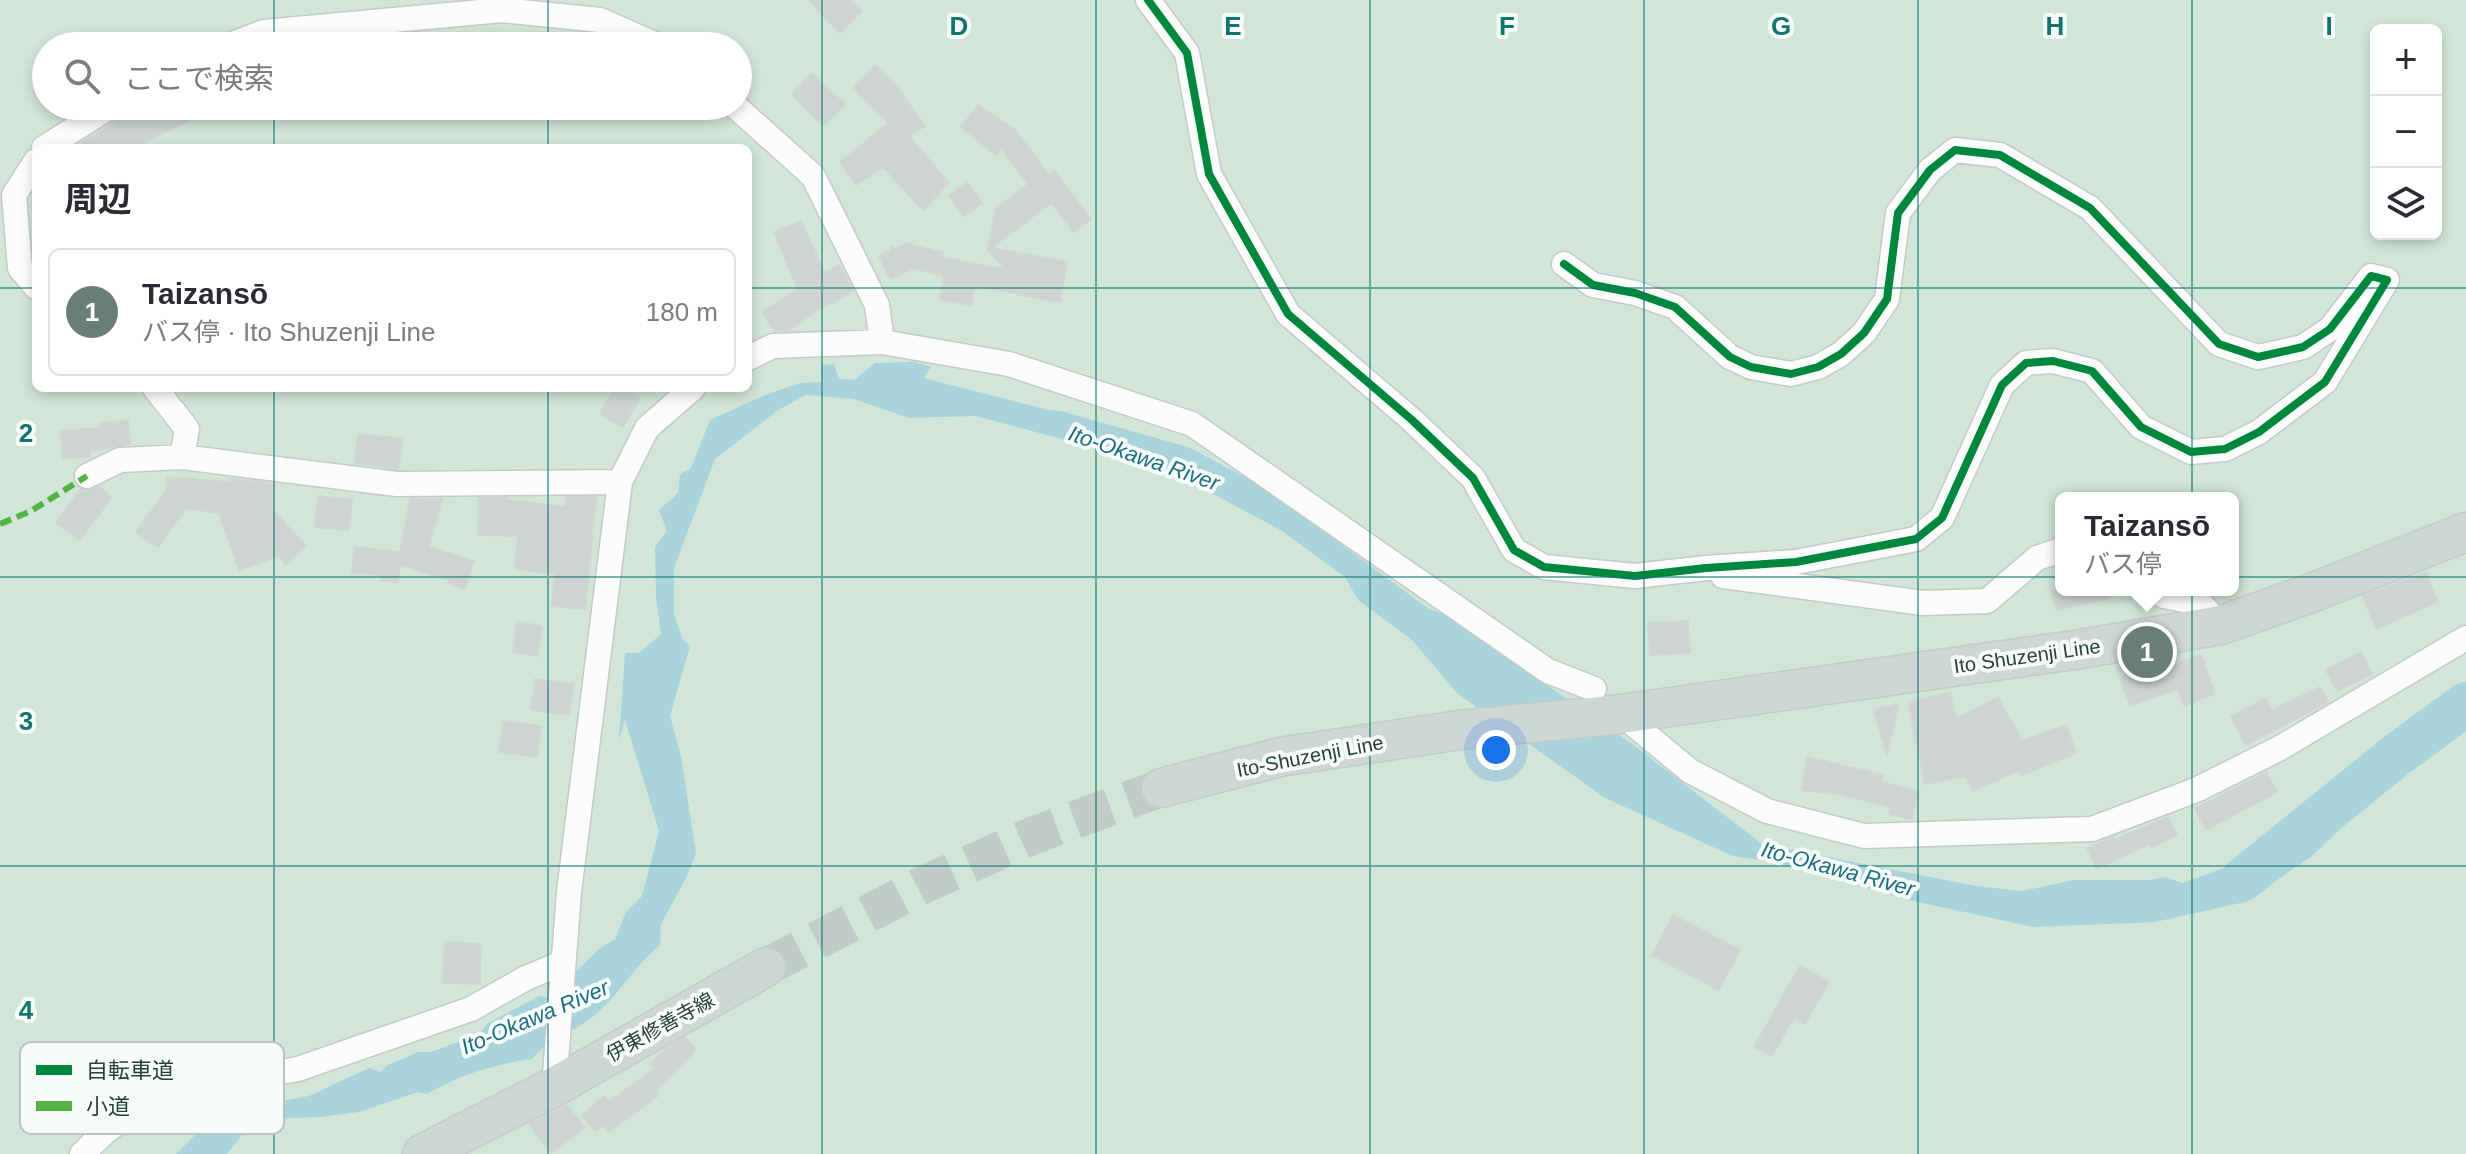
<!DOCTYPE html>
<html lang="ja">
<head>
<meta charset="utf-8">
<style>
  :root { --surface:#fff; --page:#f2f2f3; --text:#2b2b33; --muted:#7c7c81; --line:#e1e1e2; --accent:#697e78 }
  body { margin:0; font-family:Arial,"Noto Sans JP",sans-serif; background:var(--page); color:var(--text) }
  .controls { position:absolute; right:24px; top:24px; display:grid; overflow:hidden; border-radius:12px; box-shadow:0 4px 12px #0003 }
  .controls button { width:72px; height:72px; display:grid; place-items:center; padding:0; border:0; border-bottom:2px solid var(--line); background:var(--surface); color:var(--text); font:40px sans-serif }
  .you { position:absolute; left:1496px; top:750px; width:28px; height:28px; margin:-20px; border:6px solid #fff; border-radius:50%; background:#1a73e8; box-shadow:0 0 0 12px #1a73e833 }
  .badge { display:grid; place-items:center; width:52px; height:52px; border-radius:50%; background:var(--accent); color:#fff; font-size:26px; font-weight:700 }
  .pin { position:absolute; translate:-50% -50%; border:4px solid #fff; box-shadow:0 2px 8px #0006 }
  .popup { position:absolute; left:2055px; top:492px; width:184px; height:104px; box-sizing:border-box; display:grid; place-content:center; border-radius:12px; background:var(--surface); filter:drop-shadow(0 2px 6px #0005); font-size:26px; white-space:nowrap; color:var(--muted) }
  .popup b { font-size:30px; color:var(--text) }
  .popup::after { content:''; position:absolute; left:50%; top:100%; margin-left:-16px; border:16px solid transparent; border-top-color:var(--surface) }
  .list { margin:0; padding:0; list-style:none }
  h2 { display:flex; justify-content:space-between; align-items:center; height:104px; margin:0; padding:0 32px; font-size:34px }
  h2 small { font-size:26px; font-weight:400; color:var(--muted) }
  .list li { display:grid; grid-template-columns:52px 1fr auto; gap:24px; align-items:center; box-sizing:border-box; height:128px; margin:0 16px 16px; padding:0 16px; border:2px solid var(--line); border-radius:12px }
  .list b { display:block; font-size:30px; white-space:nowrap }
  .list p { margin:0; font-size:26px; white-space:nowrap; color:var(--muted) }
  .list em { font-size:26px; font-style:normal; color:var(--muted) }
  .icon { flex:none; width:44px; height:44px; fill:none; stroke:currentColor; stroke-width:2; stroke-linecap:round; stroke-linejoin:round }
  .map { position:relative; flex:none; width:2466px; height:1154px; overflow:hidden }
  .search { position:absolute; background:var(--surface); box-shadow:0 4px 12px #0003; left:32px; top:32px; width:720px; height:88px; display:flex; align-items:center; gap:20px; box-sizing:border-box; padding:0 28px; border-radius:44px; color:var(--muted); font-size:30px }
  .panel { position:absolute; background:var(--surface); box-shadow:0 4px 12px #0003; left:32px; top:144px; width:720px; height:248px; border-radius:12px }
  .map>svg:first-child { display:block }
</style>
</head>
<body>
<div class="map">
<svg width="2466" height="1154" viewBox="0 0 2466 1154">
  <rect width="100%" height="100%" fill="#e8edeb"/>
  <path fill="#d1e6d8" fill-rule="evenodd" d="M 0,0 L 2466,0 L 2466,1154 L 0,1154 ZM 2376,30 L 2436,30 L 2436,234 L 2376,234 ZM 46,46 L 738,46 L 738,106 L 46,106 ZM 36,148 L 748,148 L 748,388 L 36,388 ZM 2061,498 L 2233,498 L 2233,590 L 2061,590 Z"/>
  <path fill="#a9d4db" d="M 914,362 L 931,367 L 924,378 L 1048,410 L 1061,411 L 1188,447 L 1262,486 L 1429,609 L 1444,614 L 1635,746 L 1762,844 L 1976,886 L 2022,891 L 2074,880 L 2150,880 L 2165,877 L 2183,883 L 2311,836 L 2365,771 L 2345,824 L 2312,856 L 2245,902 L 2155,922 L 2033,927 L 1909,900 L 1778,863 L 1733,856 L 1605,798 L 1457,693 L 1412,640 L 1358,600 L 1345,577 L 1282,531 L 1193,483 L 1088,446 L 976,416 L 909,418 L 854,399 L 806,395 L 778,410 L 715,459 L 674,568 L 674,615 L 683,640 L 690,646 L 670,716 L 681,756 L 696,854 L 686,878 L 661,924 L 660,945 C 635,966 619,994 595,1015 C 575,1032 549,1038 532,1059 C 491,1065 463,1074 427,1094 L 418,1092 L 359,1112 L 320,1117 L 268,1119 L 246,1130 L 227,1154 L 176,1154 L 209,1121 L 224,1117 L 235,1109 L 309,1096 L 369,1068 L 381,1072 L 386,1066 L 418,1052 L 431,1052 L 479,1034 L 488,1023 L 540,996 L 549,998 L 600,948 L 615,939 L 626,912 L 642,896 L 659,831 L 625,720 L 619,740 L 625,653 L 639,653 L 661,634 L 656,597 L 655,547 L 667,531 L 659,510 L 678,493 L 680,474 L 691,468 L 710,420 L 765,395 L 800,383 L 822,382 L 821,365 L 834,364 L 839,379 L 854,380 L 875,363 Z"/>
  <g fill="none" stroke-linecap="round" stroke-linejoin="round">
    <path stroke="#a9d4db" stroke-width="44" d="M 2242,880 L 2398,754 L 2466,704"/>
  </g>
  <path fill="#cfd4d2" stroke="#d1d6d4" stroke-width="2" d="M 809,0 L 850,0 L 862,11 L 840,33 Z
    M 875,65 L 896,86 L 925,126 L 909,136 L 949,183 L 923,210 L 883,167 L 856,185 L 840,162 L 889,123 L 853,88 Z
    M 812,74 L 845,104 L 823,126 L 792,94 Z
    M 978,105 L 1015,130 L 1049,175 L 1054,171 L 1091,219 L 1074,232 L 1051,203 L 991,248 L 1067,262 L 1060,302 L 975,286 L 971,305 L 940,299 L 944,276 L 914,268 L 890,279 L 879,256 L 890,251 L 891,246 L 897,248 L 906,243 L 943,253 L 942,257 L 1006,270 L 988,250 L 996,208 L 1028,184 L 1001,148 L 996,155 L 961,127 Z
    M 152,106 L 218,106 L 133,148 L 72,148 L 130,114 L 132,118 Z
    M 967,182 L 982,203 L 964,216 L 949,196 Z
    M 801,221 L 825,273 L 840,265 L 853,291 L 818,310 L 789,330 L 774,331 L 762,312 L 798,289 L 774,232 Z
    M 615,388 L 622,388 L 640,398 L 623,427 L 600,414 Z
    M 128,420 L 130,444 L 90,451 L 90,456 L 63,459 L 60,431 L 101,428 L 101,423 Z
    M 358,435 L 403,438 L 398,469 L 355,463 Z
    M 167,477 L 230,482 L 231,479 L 275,484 L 272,509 L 306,546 L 286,565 L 278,556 L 239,570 L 219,513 L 186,508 L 158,547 L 136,532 L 166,491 Z
    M 99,487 L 112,497 L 80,540 L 56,523 L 81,489 L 87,491 Z
    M 318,496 L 352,500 L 349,530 L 315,527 Z
    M 566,497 L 596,497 L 585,609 L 552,606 L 555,574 L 515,569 L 518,536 L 478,535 L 479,498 L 508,498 L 508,500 L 565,507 Z
    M 410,499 L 442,499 L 429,547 L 474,561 L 465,589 L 448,583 L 449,580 L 400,565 L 398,582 L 380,580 L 381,575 L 352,572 L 355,547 L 400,552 Z
    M 2426,572 L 2438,602 L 2376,629 L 2363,596 Z
    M 2051,590 L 2110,590 L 2110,598 L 2056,610 Z
    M 1688,621 L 1690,653 L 1650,655 L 1648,623 Z
    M 517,622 L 542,626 L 538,656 L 513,652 Z
    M 2361,652 L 2372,674 L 2337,691 L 2326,670 Z
    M 2201,655 L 2215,694 L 2184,706 L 2178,689 L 2130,706 L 2120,678 L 2141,670 L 2143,675 Z
    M 535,679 L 574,684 L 569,715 L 531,710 Z
    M 2320,687 L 2328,702 L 2246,745 L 2231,716 L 2266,698 L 2272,710 Z
    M 1950,693 L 1956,719 L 1998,697 L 2022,741 L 2066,725 L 2076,753 L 2021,775 L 2019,770 L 1973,791 L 1966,776 L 1925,784 L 1908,702 Z
    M 1899,704 L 1887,756 L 1874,710 Z
    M 503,721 L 541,726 L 537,757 L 499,752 Z
    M 1807,757 L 1883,775 L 1881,782 L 1919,791 L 1912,819 L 1889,814 L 1891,807 L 1838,794 L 1802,790 Z
    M 2266,772 L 2277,792 L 2206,830 L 2195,809 Z
    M 2168,817 L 2177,835 L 2151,848 L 2149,844 L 2097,869 L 2087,848 L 2114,837 L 2115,840 Z
    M 1673,915 L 1740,950 L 1719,990 L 1652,955 Z
    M 445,942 L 481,944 L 480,984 L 443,983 Z
    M 1800,966 L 1829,982 L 1805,1024 L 1794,1017 L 1772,1056 L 1754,1047 Z
    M 685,1038 L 696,1050 L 656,1090 L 659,1095 L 609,1132 L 603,1125 L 595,1131 L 582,1115 L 604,1096 L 609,1102 L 655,1068 L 651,1064 L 666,1049 Z
    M 567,1105 L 585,1128 L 551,1153 L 529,1124 Z"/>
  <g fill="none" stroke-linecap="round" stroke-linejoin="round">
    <path stroke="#c1cbc8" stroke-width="38" stroke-dasharray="38 19" stroke-linecap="butt" d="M 766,967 L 927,883 L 1032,836 L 1161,788"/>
    <defs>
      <path id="minor" d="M 1148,0 L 1187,53 L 1209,174 L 1288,314 L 1412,420 L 1473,478 L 1514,550 L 1544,567 L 1635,576 L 1706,568 L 1796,562 L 1916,539 L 1942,518 L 2002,385 L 2026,363 L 2053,361 L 2092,371 L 2141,427 L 2191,452 L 2225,449 L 2259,432 L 2325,382 L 2387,280 L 2371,276 L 2330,329 L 2303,347 L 2258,357 L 2219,344 L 2090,208 L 2000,155 L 1955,150 L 1930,170 L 1898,213 L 1887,299 L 1864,333 L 1841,354 L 1818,367 L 1791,374 L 1751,367 L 1730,357 L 1675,307 L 1635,293 L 1593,285 L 1564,264
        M 227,46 L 264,32 L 502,10 L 600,20 L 659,46
        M 735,106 L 813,176 L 877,305 L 882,342
        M 44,148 L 111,106
        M 36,161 L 14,195 L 20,268 L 36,287
        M 748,358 L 773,346 L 882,342 L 1009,364 L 1192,424 L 1548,671 L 1594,689
        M 155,388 L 187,429 L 182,457
        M 87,476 L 120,460 L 182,457 L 397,484 L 620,482
        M 1723,576 L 1923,603 L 1987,601 L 2037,558 L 2061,550
        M 2154,590 L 2164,596 L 2200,603 L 2221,625
        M 1621,714 L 1690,771 L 1767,811 L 1864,836 L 2092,829 L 2196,790 L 2280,748 L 2466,638
        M 554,1087 L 569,892 L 620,482 L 647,428 L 693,388
        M 82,1154 L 104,1133 L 140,1106 L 165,1092 L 298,1069 L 471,1009 L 526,978 L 562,963"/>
      <path id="primary" d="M 1161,788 L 1280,757 L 1460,730 L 1621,714 L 2081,649 L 2221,625 L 2311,593 L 2466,532
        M 422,1154 L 554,1087 L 766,967"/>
    </defs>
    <use href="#minor" stroke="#c5cac8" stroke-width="27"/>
    <use href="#primary" stroke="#c3ccc9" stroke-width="41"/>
    <use href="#minor" stroke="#fcfcfc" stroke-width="24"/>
    <use href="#primary" stroke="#cfd7d5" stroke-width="38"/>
    <path stroke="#55b346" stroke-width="6" stroke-dasharray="12 6" stroke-linecap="butt" d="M 0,524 L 31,511 L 87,476"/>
    <defs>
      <path id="cycleway" d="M 1148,0 L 1187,53 L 1209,174 L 1288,314 L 1412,420 L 1473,478 L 1514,550 L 1544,567 L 1635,576 L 1706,568 L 1796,562 L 1916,539 L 1942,518 L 2002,385 L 2026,363 L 2053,361 L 2092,371 L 2141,427 L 2191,452 L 2225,449 L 2259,432 L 2325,382 L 2387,280 L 2371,276 L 2330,329 L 2303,347 L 2258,357 L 2219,344 L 2090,208 L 2000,155 L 1955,150 L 1930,170 L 1898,213 L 1887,299 L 1864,333 L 1841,354 L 1818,367 L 1791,374 L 1751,367 L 1730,357 L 1675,307 L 1635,293 L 1593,285 L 1564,264"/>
    </defs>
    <use href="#cycleway" stroke="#f7fbf9" stroke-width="13"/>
    <use href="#cycleway" stroke="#00873e" stroke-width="8"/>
  </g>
  <path fill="none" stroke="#0f766e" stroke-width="2" stroke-opacity="0.55" d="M 274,0 L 274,46M 548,0 L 548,46M 822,0 L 822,1154M 1096,0 L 1096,1154M 1370,0 L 1370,1154M 1644,0 L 1644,1154M 1918,0 L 1918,1154M 2192,0 L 2192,1154M 274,106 L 274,148M 548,106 L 548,148M 0,288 L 36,288M 748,288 L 2466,288M 274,388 L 274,1154M 548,388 L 548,1154M 0,577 L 2466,577M 0,866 L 2466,866"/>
  <g text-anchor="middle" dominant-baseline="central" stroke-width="8" stroke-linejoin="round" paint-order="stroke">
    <g font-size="20" fill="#24423a" stroke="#f7fbf9">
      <text transform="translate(2027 656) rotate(-8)">Ito Shuzenji Line</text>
      <text transform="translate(1310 756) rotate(-11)">Ito-Shuzenji Line</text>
      <text transform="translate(660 1027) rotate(-29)">伊東修善寺線</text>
    </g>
    <g font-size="22" font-style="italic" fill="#1c6f80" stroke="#f7fbf9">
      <text transform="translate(1144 458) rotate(19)">Ito-Okawa River</text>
      <text transform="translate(1838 869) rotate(15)">Ito-Okawa River</text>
      <text transform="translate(535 1017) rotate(-23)">Ito-Okawa River</text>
    </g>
  </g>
  <rect x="20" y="1042" width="264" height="92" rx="12" fill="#f7fbf9" stroke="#b8c4c0" stroke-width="2"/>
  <rect x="36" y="1065" width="36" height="10" fill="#00873e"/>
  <rect x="36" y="1101" width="36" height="10" fill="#55b346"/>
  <g font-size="22" fill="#24423a">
    <text x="86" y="1078">自転車道</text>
    <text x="86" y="1114">小道</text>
  </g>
  <g font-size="26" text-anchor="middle" font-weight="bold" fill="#0f766e" stroke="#f7fbf9" stroke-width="8" stroke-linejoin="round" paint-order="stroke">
    <text x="959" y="35">D</text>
    <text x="1233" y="35">E</text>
    <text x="1507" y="35">F</text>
    <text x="1781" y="35">G</text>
    <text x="2055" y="35">H</text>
    <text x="2329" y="35">I</text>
    <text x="26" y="442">2</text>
    <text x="26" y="730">3</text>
    <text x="26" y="1019">4</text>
  </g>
</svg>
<div class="controls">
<button>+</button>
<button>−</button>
<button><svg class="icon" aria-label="layers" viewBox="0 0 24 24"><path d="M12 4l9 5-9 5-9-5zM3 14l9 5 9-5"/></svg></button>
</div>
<div class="you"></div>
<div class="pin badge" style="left:2147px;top:652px">1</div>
<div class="popup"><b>Taizansō</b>バス停</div>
<div class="search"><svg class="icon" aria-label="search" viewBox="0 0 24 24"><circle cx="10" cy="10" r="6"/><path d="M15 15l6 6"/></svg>ここで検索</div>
<section class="panel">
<h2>周辺<small></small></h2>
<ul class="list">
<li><span class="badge">1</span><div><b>Taizansō</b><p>バス停 · Ito Shuzenji Line</p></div><em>180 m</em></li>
</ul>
</section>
</div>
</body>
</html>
